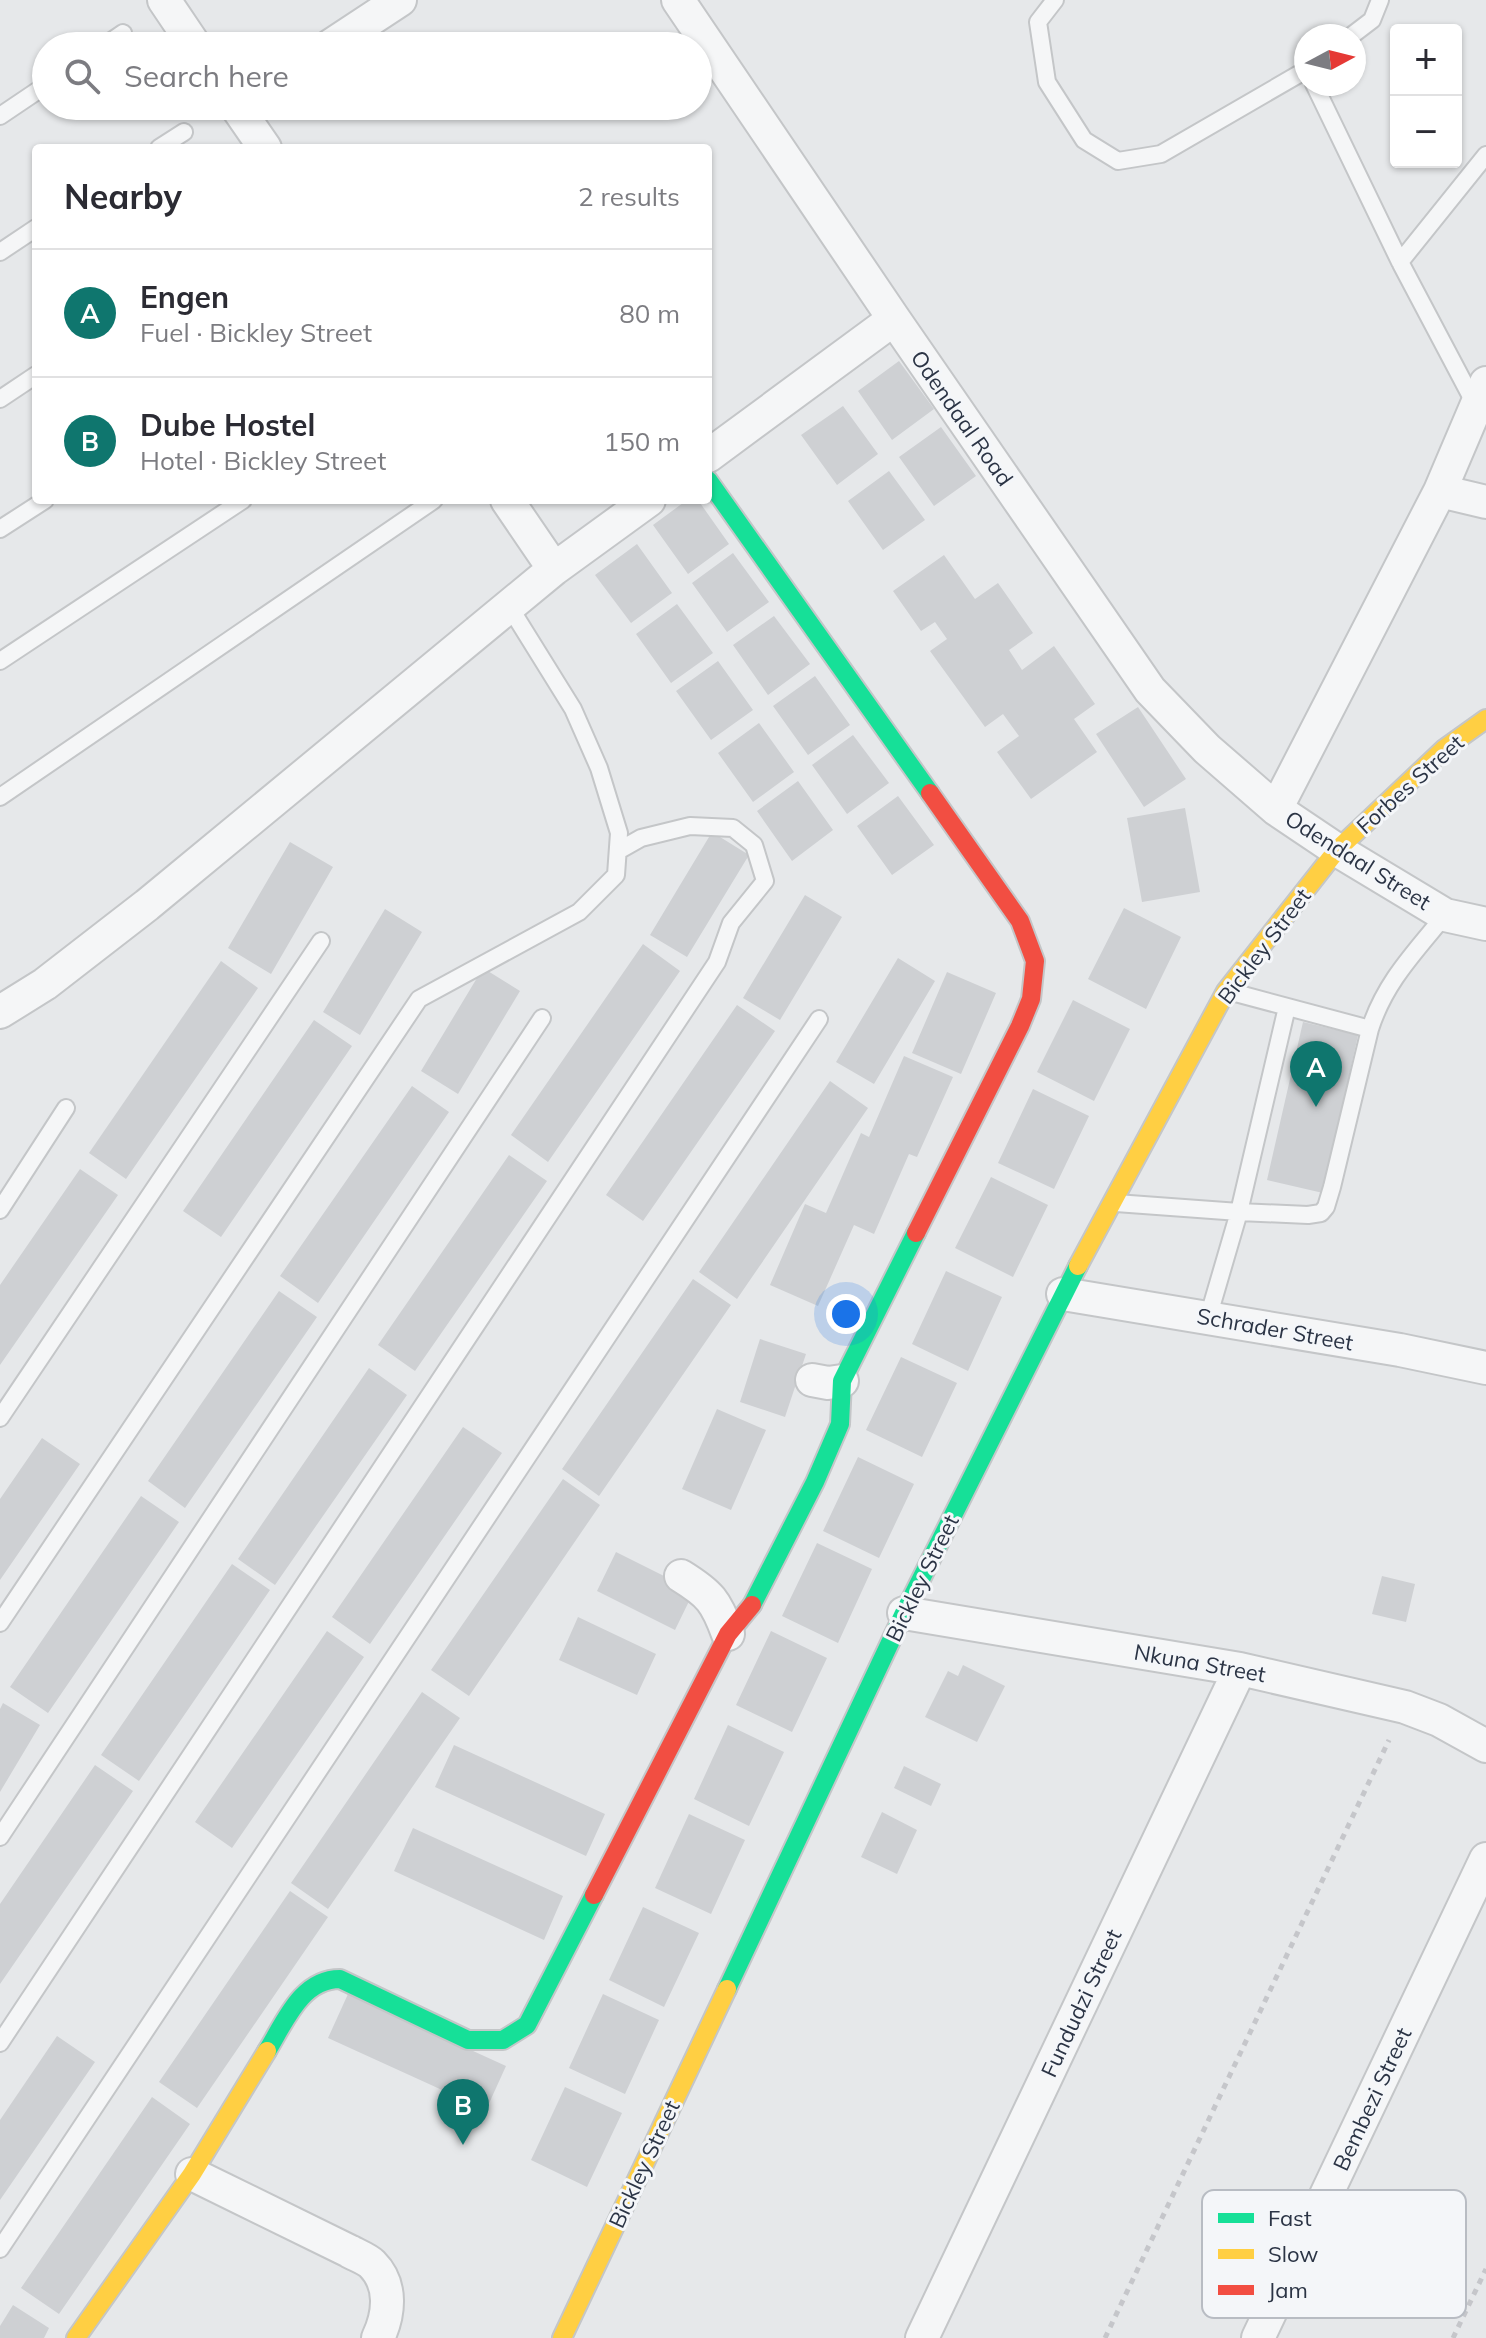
<!DOCTYPE html>
<html lang="en">
<head>
<meta charset="utf-8">
<style>
  :root { --surface:#fff; --page:#f2f2f3; --text:#2b2b33; --muted:#7c7c81; --line:#e1e1e2; --accent:#0f766e }
  body { margin:0; font-family:Mulish,sans-serif; background:var(--page); color:var(--text) }
  .controls { position:absolute; right:24px; top:24px; display:grid; overflow:hidden; border-radius:8px; box-shadow:0 2px 6px #0004 }
  .controls button { width:72px; height:72px; display:grid; place-items:center; padding:0; border:0; border-bottom:2px solid var(--line); background:var(--surface); color:var(--text); font:40px sans-serif }
  .compass { position:absolute; left:1294px; top:24px; width:72px; height:72px; border-radius:50%; background:var(--surface); box-shadow:0 2px 6px #0004; rotate:83deg }
  .you { position:absolute; left:846px; top:1314px; width:28px; height:28px; margin:-20px; border:6px solid #fff; border-radius:50%; background:#1a73e8; box-shadow:0 0 0 12px #1a73e833 }
  .badge { display:grid; place-items:center; width:52px; height:52px; border-radius:50%; background:var(--accent); color:#fff; font-size:26px; font-weight:700 }
  .pin { position:absolute; translate:-50% -66px; filter:drop-shadow(0 2px 4px #0008) }
  .pin::after { content:''; position:absolute; top:42px; width:28px; height:24px; background:inherit; clip-path:polygon(0 0,100% 0,50% 100%) }
  .list { margin:0; padding:0; list-style:none }
  h2 { display:flex; justify-content:space-between; align-items:center; height:104px; margin:0; padding:0 32px; font-size:34px }
  h2 small { font-size:26px; font-weight:400; color:var(--muted) }
  .list li { display:grid; grid-template-columns:52px 1fr auto; gap:24px; align-items:center; box-sizing:border-box; height:128px; padding:0 32px; border-top:2px solid var(--line) }
  .list b { display:block; font-size:30px; white-space:nowrap }
  .list p { margin:0; font-size:26px; white-space:nowrap; color:var(--muted) }
  .list em { font-size:26px; font-style:normal; color:var(--muted) }
  .icon { flex:none; width:44px; height:44px; fill:none; stroke:currentColor; stroke-width:2; stroke-linecap:round; stroke-linejoin:round }
  .map { position:relative; flex:none; width:1486px; height:2338px; overflow:hidden }
  .search { position:absolute; background:var(--surface); box-shadow:0 2px 6px #0004; left:32px; top:32px; width:680px; height:88px; display:flex; align-items:center; gap:20px; box-sizing:border-box; padding:0 28px; border-radius:44px; color:var(--muted); font-size:30px }
  .panel { position:absolute; background:var(--surface); box-shadow:0 2px 6px #0004; left:32px; top:144px; width:680px; height:360px; border-radius:8px }
  .map>svg:first-child { display:block }
</style>
</head>
<body>
<div class="map">
<svg width="1486" height="2338" viewBox="0 0 1486 2338">
  <rect width="100%" height="100%" fill="#e6e8ea"/>
  <path fill="#ced0d3" d="M 899,361 L 934,409 L 892,440 L 858,391 Z
    M 843,406 L 878,454 L 837,485 L 801,435 Z
    M 941,427 L 976,476 L 934,506 L 899,457 Z
    M 889,471 L 925,520 L 883,550 L 848,501 Z
    M 687,500 L 698,500 L 729,544 L 688,574 L 653,525 Z
    M 637,544 L 672,593 L 631,623 L 595,575 Z
    M 733,553 L 769,602 L 727,632 L 692,583 Z
    M 944,555 L 975,599 L 998,583 L 1033,633 L 1009,650 L 1022,670 L 1054,646 L 1095,704 L 1074,719 L 1097,752 L 1031,799 L 997,752 L 1019,736 L 1003,714 L 985,727 L 930,651 L 947,639 L 935,622 L 921,631 L 893,591 Z
    M 677,604 L 713,653 L 671,683 L 636,634 Z
    M 774,616 L 810,664 L 768,695 L 733,645 Z
    M 718,661 L 753,710 L 711,740 L 676,691 Z
    M 815,676 L 850,725 L 808,755 L 773,706 Z
    M 1138,707 L 1186,779 L 1144,807 L 1096,734 Z
    M 759,723 L 794,772 L 753,802 L 718,753 Z
    M 853,735 L 889,783 L 847,814 L 812,765 Z
    M 798,781 L 833,830 L 792,861 L 757,811 Z
    M 898,796 L 934,845 L 892,875 L 857,826 Z
    M 1185,808 L 1200,892 L 1142,902 L 1127,818 Z
    M 712,832 L 749,855 L 687,957 L 650,935 Z
    M 290,842 L 333,867 L 271,974 L 228,948 Z
    M 805,895 L 842,917 L 780,1020 L 743,998 Z
    M 1124,908 L 1181,937 L 1146,1009 L 1088,979 Z
    M 385,909 L 422,932 L 360,1035 L 323,1012 Z
    M 643,944 L 680,971 L 548,1162 L 511,1135 Z
    M 898,958 L 935,981 L 874,1084 L 836,1062 Z
    M 221,961 L 258,988 L 126,1179 L 89,1153 Z
    M 483,968 L 520,991 L 458,1094 L 421,1071 Z
    M 947,972 L 996,993 L 961,1074 L 912,1053 Z
    M 1073,1000 L 1130,1029 L 1094,1101 L 1037,1072 Z
    M 737,1005 L 775,1031 L 643,1221 L 606,1195 Z
    M 314,1020 L 352,1046 L 221,1237 L 183,1211 Z
    M 1303,1022 L 1358,1035 L 1323,1193 L 1267,1180 Z
    M 904,1056 L 953,1077 L 917,1157 L 909,1154 L 874,1234 L 854,1225 L 818,1306 L 770,1285 L 805,1204 L 826,1213 L 861,1133 L 869,1137 Z
    M 830,1081 L 868,1108 L 737,1299 L 699,1272 Z
    M 412,1086 L 449,1112 L 318,1303 L 280,1276 Z
    M 1033,1089 L 1089,1116 L 1054,1189 L 998,1163 Z
    M 509,1155 L 547,1181 L 415,1371 L 378,1345 Z
    M 80,1169 L 118,1195 L 0,1365 L 0,1285 Z
    M 991,1177 L 1048,1205 L 1013,1277 L 955,1248 Z
    M 946,1271 L 1002,1297 L 968,1371 L 912,1344 Z
    M 693,1279 L 731,1305 L 599,1496 L 562,1469 Z
    M 279,1291 L 317,1317 L 185,1508 L 148,1481 Z
    M 760,1339 L 806,1354 L 785,1417 L 740,1402 Z
    M 901,1357 L 957,1383 L 922,1457 L 866,1430 Z
    M 369,1368 L 407,1395 L 275,1585 L 238,1559 Z
    M 717,1409 L 766,1430 L 731,1510 L 682,1489 Z
    M 463,1427 L 502,1453 L 370,1644 L 332,1617 Z
    M 42,1438 L 80,1464 L 0,1580 L 0,1499 Z
    M 858,1457 L 914,1484 L 879,1558 L 823,1531 Z
    M 563,1479 L 600,1505 L 469,1696 L 431,1670 Z
    M 141,1496 L 179,1522 L 48,1713 L 10,1687 Z
    M 817,1543 L 872,1569 L 838,1643 L 782,1616 Z
    M 616,1552 L 694,1591 L 675,1630 L 597,1591 Z
    M 232,1564 L 270,1590 L 139,1781 L 101,1755 Z
    M 1382,1576 L 1415,1584 L 1406,1622 L 1372,1614 Z
    M 578,1617 L 656,1654 L 637,1695 L 559,1660 Z
    M 327,1631 L 364,1657 L 232,1848 L 195,1822 Z
    M 771,1631 L 827,1658 L 792,1732 L 736,1705 Z
    M 963,1665 L 1005,1686 L 977,1742 L 925,1717 L 948,1671 L 958,1676 Z
    M 422,1692 L 460,1718 L 328,1909 L 291,1883 Z
    M 3,1703 L 40,1725 L 0,1792 L 0,1709 Z
    M 728,1725 L 784,1752 L 749,1826 L 694,1799 Z
    M 454,1745 L 605,1814 L 586,1856 L 435,1787 Z
    M 95,1765 L 133,1791 L 0,1984 L 0,1904 Z
    M 904,1766 L 941,1784 L 931,1806 L 894,1788 Z
    M 882,1812 L 917,1830 L 897,1874 L 861,1857 Z
    M 689,1814 L 745,1840 L 711,1914 L 655,1888 Z
    M 413,1828 L 563,1896 L 544,1940 L 394,1871 Z
    M 290,1891 L 328,1917 L 197,2108 L 159,2082 Z
    M 643,1907 L 699,1933 L 664,2007 L 609,1980 Z
    M 348,1994 L 506,2066 L 486,2110 L 328,2038 Z
    M 603,1994 L 659,2020 L 625,2094 L 569,2068 Z
    M 57,2036 L 95,2062 L 0,2200 L 0,2120 Z
    M 565,2087 L 622,2113 L 587,2187 L 531,2160 Z
    M 152,2097 L 190,2124 L 59,2314 L 21,2288 Z
    M 13,2305 L 49,2328 L 44,2338 L 0,2338 L 0,2326 Z"/>
  <g fill="none" stroke-linecap="round" stroke-linejoin="round">
    <defs>
      <path id="lane" d="M 1055,0 L 1038,22 L 1047,82 L 1084,140 L 1118,161 L 1161,154 L 1306,70
        M 1351,36 L 1372,20 L 1380,0
        M 104,46 L 123,33
        M 1314,84 L 1400,262 L 1475,404
        M 0,116 L 46,85
        M 159,148 L 184,132
        M 0,252 L 36,228
        M 1400,262 L 1486,155
        M 0,399 L 36,375
        M 0,529 L 45,500
        M 0,661 L 243,500
        M 0,797 L 434,500
        M 1228,991 L 1370,1029
        M 1116,1203 L 1239,1212 L 1308,1215 L 1321,1213 L 1326,1207 L 1332,1187 L 1370,1029 C 1385,982 1415,952 1445,915
        M 0,1210 L 66,1108
        M 1208,1318 L 1239,1212 L 1287,1007
        M 0,1418 L 321,941
        M 0,1623 L 419,999 L 579,912 L 616,875 L 619,833 L 599,768 L 573,709 L 509,606
        M 0,1837 L 542,1018
        M 0,2043 L 717,962 L 731,923 L 765,881 L 754,845 L 733,828 L 690,826 L 641,838 L 618,851
        M 0,2249 L 819,1019"/>
      <path id="street" d="M 164,0 L 195,46
        M 678,0 L 894,319 L 1150,690 L 1207,749 L 1276,809 L 1337,850 L 1445,915 L 1486,924
        M 330,46 L 400,0
        M 236,106 L 265,148
        M 708,456 L 894,319
        M 1440,491 L 1486,502
        M 507,500 L 554,569
        M 1276,809 L 1440,491 L 1486,383
        M 0,1012 L 45,984 L 147,905 L 554,569 L 649,500
        M 1063,1294 L 1400,1350 L 1486,1368
        M 812,1380 L 828,1383 L 842,1381
        M 681,1576 C 710,1594 716,1601 728,1634
        M 904,1613 L 1240,1669 L 1405,1707 L 1439,1720 L 1486,1746
        M 192,2174 L 349,2251 C 356,2255 367,2259 372,2264 C 393,2285 389,2315 378,2338
        M 922,2338 L 1240,1669
        M 1258,2338 L 1486,1859"/>
      <path id="fast" d="M 708,480 L 930,793
        M 752,1605 L 815,1482 L 840,1424 L 842,1381 L 916,1233
        M 727,1989 L 904,1613 L 1078,1266
        M 267,2051 C 285,2022 301,1979 340,1979 L 468,2040 L 503,2040 L 527,2025 L 594,1895"/>
      <path id="slow" d="M 1078,1266 L 1226,991 L 1337,850 L 1444,749 L 1486,719
        M 76,2338 L 192,2174 L 267,2051
        M 562,2338 L 727,1989"/>
      <path id="jam" d="M 916,1233 L 1020,1026 L 1031,999 L 1035,961 L 1020,921 L 930,793
        M 594,1895 L 728,1634 L 752,1605"/>
    </defs>
    <use href="#lane" stroke="#c4c6c8" stroke-width="20"/>
    <use href="#street" stroke="#c4c6c8" stroke-width="36"/>
    <use href="#fast" stroke="#c4c6c8" stroke-width="22"/>
    <use href="#slow" stroke="#c4c6c8" stroke-width="22"/>
    <use href="#jam" stroke="#c4c6c8" stroke-width="22"/>
    <path stroke="#c5c6ca" stroke-width="5" stroke-dasharray="6 6" stroke-linecap="butt" d="M 1105,2338 L 1389,1740
      M 1453,2338 L 1486,2269"/>
    <use href="#lane" stroke="#f5f6f7" stroke-width="16"/>
    <use href="#street" stroke="#f5f6f7" stroke-width="32"/>
    <use href="#fast" stroke="#16e098" stroke-width="18"/>
    <use href="#slow" stroke="#ffcf43" stroke-width="18"/>
    <use href="#jam" stroke="#f24e42" stroke-width="18"/>
  </g>
  <g text-anchor="middle" dominant-baseline="central" stroke-width="6" stroke-linejoin="round" paint-order="stroke">
    <g font-size="22" fill="#2b3445" stroke="#f4f6f9">
      <text transform="translate(962 418) rotate(55)">Odendaal Road</text>
      <text transform="translate(1410 784) rotate(-42)">Forbes Street</text>
      <text transform="translate(1358 860) rotate(32)">Odendaal Street</text>
      <text transform="translate(1264 946) rotate(-53)">Bickley Street</text>
      <text transform="translate(1275 1329) rotate(10)">Schrader Street</text>
      <text transform="translate(922 1578) rotate(-64)">Bickley Street</text>
      <text transform="translate(1200 1663) rotate(10)">Nkuna Street</text>
      <text transform="translate(1081 2003) rotate(-65)">Fundudzi Street</text>
      <text transform="translate(1372 2099) rotate(-65)">Bembezi Street</text>
      <text transform="translate(644 2164) rotate(-65)">Bickley Street</text>
    </g>
  </g>
  <rect x="1202" y="2190" width="264" height="128" rx="12" fill="#f4f6f9" stroke="#b8bcc3" stroke-width="2"/>
  <rect x="1218" y="2213" width="36" height="10" fill="#16e098"/>
  <rect x="1218" y="2249" width="36" height="10" fill="#ffcf43"/>
  <rect x="1218" y="2285" width="36" height="10" fill="#f24e42"/>
  <g font-size="22" fill="#2b3445">
    <text x="1268" y="2226">Fast</text>
    <text x="1268" y="2262">Slow</text>
    <text x="1268" y="2298">Jam</text>
  </g>
</svg>
<div class="controls">
<button>+</button>
<button>−</button>
</div>
<svg class="compass" viewBox="-18 -18 36 36"><path d="M0-13l5 13h-10z" fill="#e53935"/><path d="M0 13l5-13h-10z" fill="#7c7c81"/></svg>
<div class="you"></div>
<div class="pin badge" style="left:1316px;top:1107px">A</div>
<div class="pin badge" style="left:463px;top:2145px">B</div>
<div class="search"><svg class="icon" aria-label="search" viewBox="0 0 24 24"><circle cx="10" cy="10" r="6"/><path d="M15 15l6 6"/></svg>Search here</div>
<section class="panel">
<h2>Nearby<small>2 results</small></h2>
<ul class="list">
<li><span class="badge">A</span><div><b>Engen</b><p>Fuel · Bickley Street</p></div><em>80 m</em></li>
<li><span class="badge">B</span><div><b>Dube Hostel</b><p>Hotel · Bickley Street</p></div><em>150 m</em></li>
</ul>
</section>
</div>
</body>
</html>
